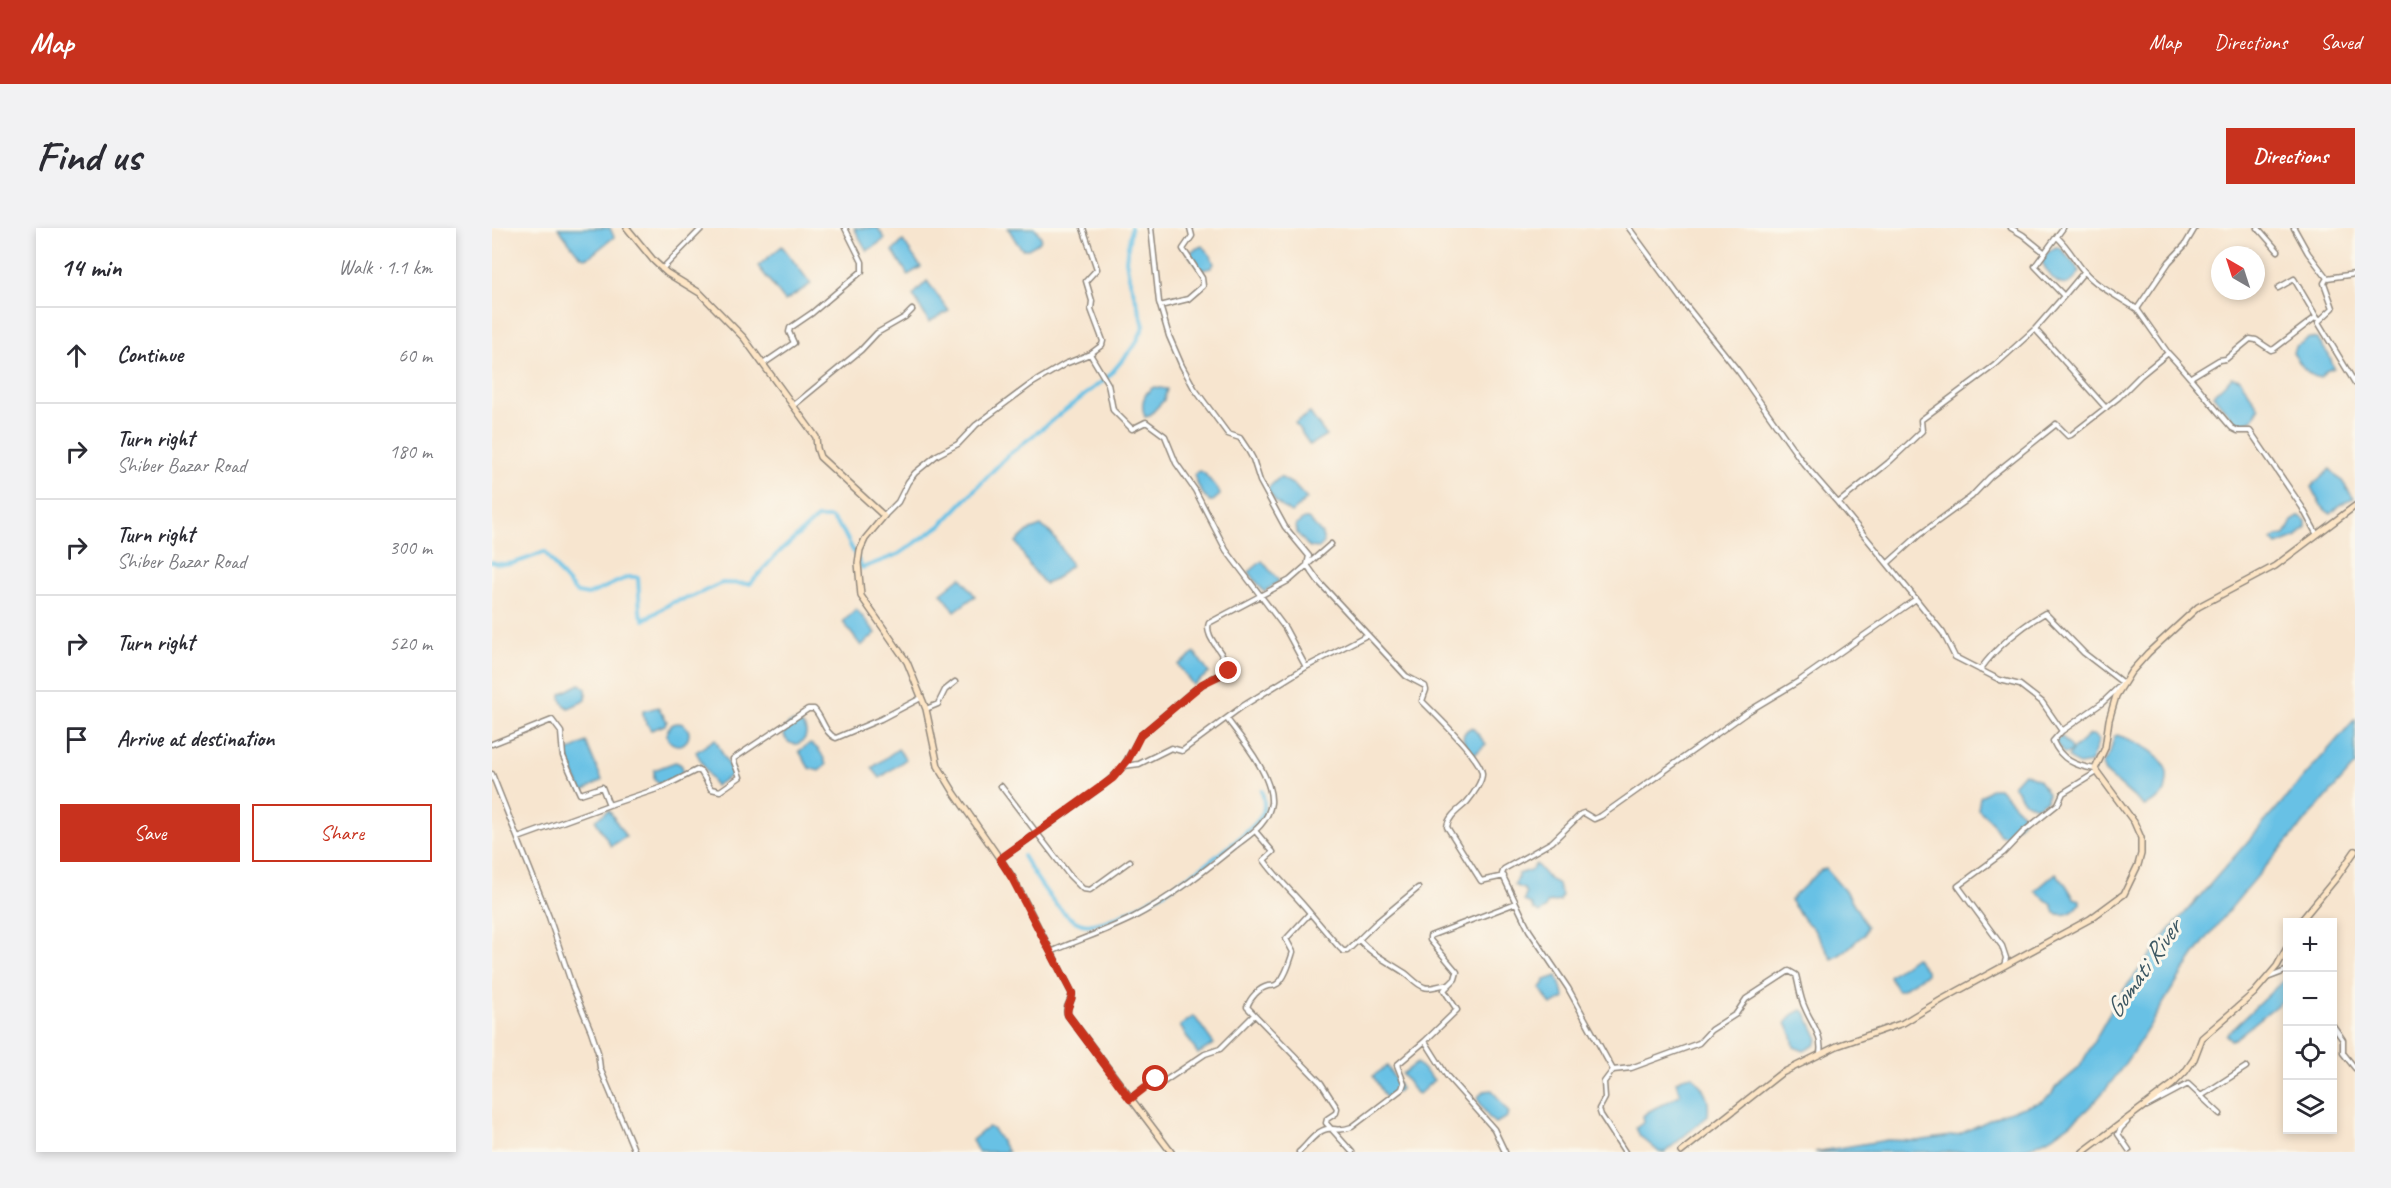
<!DOCTYPE html>
<html lang="en">
<head>
<meta charset="utf-8">
<style>
  :root { --surface:#fff; --page:#f2f2f3; --text:#2b2b33; --muted:#7c7c81; --line:#e1e1e2; --accent:#c8321e }
  body { margin:0; font-family:Caveat,sans-serif; background:var(--page); color:var(--text) }
  .controls { position:absolute; right:18px; bottom:18px; display:grid; overflow:hidden; border-radius:0px; box-shadow:0 3px 9px #0003 }
  .controls button { width:54px; height:54px; display:grid; place-items:center; padding:0; border:0; border-bottom:2px solid var(--line); background:var(--surface); color:var(--text); font:30px sans-serif }
  .compass { position:absolute; left:1719px; top:18px; width:54px; height:54px; border-radius:50%; background:var(--surface); box-shadow:0 3px 9px #0003; rotate:321deg }
  .stop { position:absolute; width:18px; height:18px; margin:-14px; border:4px solid #c8321e; border-radius:50%; background:#fff }
  .stop.end { background:#c8321e; border-color:#fff; box-shadow:0 2px 6px #0008 }
  .list { margin:0; padding:0; list-style:none }
  h2 { display:flex; justify-content:space-between; align-items:center; height:78px; margin:0; padding:0 24px; font-size:26px }
  h2 small { font-size:20px; font-weight:400; color:var(--muted) }
  .list li { display:grid; grid-template-columns:39px 1fr auto; gap:18px; align-items:center; box-sizing:border-box; height:96px; padding:0 24px; border-top:2px solid var(--line) }
  .list b { display:block; font-size:22px; white-space:nowrap }
  .list p { margin:0; font-size:20px; white-space:nowrap; color:var(--muted) }
  .list em { font-size:20px; font-style:normal; color:var(--muted) }
  .actions { display:flex; gap:12px; padding:18px 24px }
  .actions a { flex:1; padding:14px 0; border:2px solid var(--accent); border-radius:0px; text-align:center; font-size:21px; color:var(--accent) }
  .actions .main { background:var(--accent); color:#fff }
  .icon { flex:none; width:33px; height:33px; fill:none; stroke:currentColor; stroke-width:2; stroke-linecap:round; stroke-linejoin:round }
  .map { position:relative; flex:none; width:1863px; height:924px; overflow:hidden; border-radius:0px }
  header { display:flex; align-items:center; gap:36px; box-sizing:border-box; height:84px; padding:0 30px; background:var(--accent); color:#fff }
  header strong { font-size:28px }
  nav { display:flex; gap:33px; margin-inline-start:auto; font-size:21px }
  .intro { display:flex; align-items:center; justify-content:space-between; box-sizing:border-box; height:144px; padding:0 36px }
  h1 { margin:0; font-size:42px }
  .button { padding:15px 27px; border-radius:0px; background:var(--accent); color:#fff; font-size:21px; font-weight:700 }
  main { display:flex; gap:36px; padding:0 36px }
  aside { flex:1; background:var(--surface); border-radius:0px; box-shadow:0 3px 9px #0003 }
  .map>svg:first-child { display:block }
</style>
</head>
<body>
<header>
<strong>Map</strong>
<nav><a>Map</a><a>Directions</a><a>Saved</a></nav>
</header>
<div class="intro"><h1>Find us</h1><a class="button">Directions</a></div>
<main>
<aside>
<h2>14 min<small>Walk · 1.1 km</small></h2>
<ul class="list">
<li><svg class="icon" aria-label="ahead" viewBox="0 0 24 24"><path d="M12 20V5M6 11l6-6 6 6"/></svg><div><b>Continue</b></div><em>60 m</em></li>
<li><svg class="icon" aria-label="right" viewBox="0 0 24 24"><path d="M7 20v-9h11M14 6l5 5-5 5"/></svg><div><b>Turn right</b><p>Shiber Bazar Road</p></div><em>180 m</em></li>
<li><svg class="icon" aria-label="right" viewBox="0 0 24 24"><path d="M7 20v-9h11M14 6l5 5-5 5"/></svg><div><b>Turn right</b><p>Shiber Bazar Road</p></div><em>300 m</em></li>
<li><svg class="icon" aria-label="right" viewBox="0 0 24 24"><path d="M7 20v-9h11M14 6l5 5-5 5"/></svg><div><b>Turn right</b></div><em>520 m</em></li>
<li><svg class="icon" aria-label="arrive" viewBox="0 0 24 24"><path d="M6 21V4h12l-3 4 3 4H6"/></svg><div><b>Arrive at destination</b></div></li>
</ul>
<div class="actions"><a class="main">Save</a><a>Share</a></div>
</aside>
<div class="map">
<svg width="1863" height="924" viewBox="0 0 1863 924">
  <rect width="100%" height="100%" fill="#fbf7ec"/>
  <filter id="ink" filterUnits="userSpaceOnUse"><feTurbulence type="fractalNoise" baseFrequency=".0167" numOctaves="2"/><feDisplacementMap in="SourceGraphic" scale="12" xChannelSelector="R" yChannelSelector="G"/><feConvolveMatrix kernelMatrix="1 2 1 2 8 2 1 2 1" color-interpolation-filters="sRGB"/></filter>
  <filter id="wash" filterUnits="userSpaceOnUse"><feTurbulence type="fractalNoise" baseFrequency=".008" numOctaves="4" result="noise"/><feDisplacementMap in="SourceGraphic" scale="24" xChannelSelector="R" yChannelSelector="G"/><feGaussianBlur stdDeviation="1.35" result="paint"/><feColorMatrix in="noise" values="0 0 0 0 0 0 0 0 0 0 0 0 0 0 0 0 0 1.4 0 .05"/><feComposite in="paint" operator="in"/></filter>
  <g filter="url(#wash)">
    <rect width="100%" height="100%" fill="#f7e5cf"/>
    <path fill="#67c1e5" stroke="#497688" stroke-width="1.5" d="M 66,0 L 118,0 L 122,9 L 97,29 L 92,30 L 87,27 Z
      M 362,0 L 386,0 L 393,11 L 375,23 Z
      M 516,0 L 543,0 L 549,9 L 548,14 L 536,21 L 530,21 L 525,15 Z
      M 411,13 L 429,39 L 416,47 L 401,23 Z
      M 290,18 L 319,56 L 293,73 L 266,38 Z
      M 710,18 L 719,28 L 722,36 L 719,40 L 710,42 L 697,27 L 701,22 Z
      M 1564,19 L 1568,20 L 1588,43 C 1573,70 1558,51 1549,32 L 1558,22 Z
      M 435,53 L 457,83 L 437,94 L 421,67 Z
      M 1817,110 L 1825,111 L 1837,127 L 1842,140 L 1834,143 L 1828,150 C 1815,148 1808,135 1801,125 L 1803,119 Z
      M 1740,149 L 1748,151 L 1767,180 L 1760,192 L 1753,196 L 1743,194 L 1721,167 Z
      M 662,159 L 675,161 L 672,172 L 657,188 L 653,189 C 648,177 651,165 662,159 Z
      M 818,185 L 834,207 L 818,217 L 803,195 Z
      M 1838,241 L 1850,253 L 1862,271 L 1849,276 L 1839,286 C 1828,280 1825,270 1819,259 Z
      M 707,243 L 712,245 L 727,263 L 728,267 L 721,273 L 717,273 C 710,266 705,257 702,247 Z
      M 788,249 L 802,257 L 815,271 L 799,285 L 784,274 L 775,261 Z
      M 1808,288 L 1814,293 L 1814,299 L 1805,309 L 1785,317 L 1780,312 L 1785,308 L 1793,307 L 1800,293 Z
      M 812,291 L 816,291 L 830,306 L 832,315 L 827,320 L 817,319 L 805,305 L 804,297 Z
      M 549,298 C 562,304 572,325 579,337 L 563,351 L 553,356 L 537,337 L 524,314 L 536,303 Z
      M 770,333 L 787,353 L 772,364 L 757,344 Z
      M 469,349 L 483,368 L 463,383 L 449,365 Z
      M 364,381 L 384,405 L 369,418 L 351,394 Z
      M 703,425 L 717,445 L 701,457 L 686,437 Z
      M 88,456 L 94,461 L 94,472 L 77,480 C 70,476 69,473 69,466 Z
      M 166,479 L 175,493 L 173,497 L 159,502 L 151,489 L 151,483 Z
      M 1863,491 L 1863,537 C 1811,596 1757,655 1709,718 C 1656,787 1615,904 1520,924 L 1323,924 L 1395,912 L 1425,913 L 1466,907 L 1510,886 L 1548,874 L 1560,866 L 1563,860 L 1587,840 L 1628,767 L 1671,710 Z
      M292 505a11 11 0 1 1 22 0a11 11 0 1 1-22 0Z
      M175 506a11 11 0 1 1 22 0a11 11 0 1 1-22 0Z
      M 980,499 L 994,516 L 982,527 C 973,517 964,507 980,499 Z
      M 1597,507 L 1602,507 L 1607,512 L 1598,535 L 1587,537 L 1576,529 L 1579,524 L 1572,526 L 1563,514 L 1566,510 L 1570,509 L 1578,518 L 1579,523 Z
      M 1625,507 C 1644,513 1670,524 1675,545 C 1676,551 1674,558 1673,564 L 1663,573 L 1652,578 L 1613,544 L 1610,537 L 1618,525 L 1622,509 Z
      M 223,511 L 241,546 L 223,558 L 204,524 Z
      M 94,514 L 110,552 L 90,564 L 73,525 Z
      M 317,516 C 326,517 332,529 334,537 L 327,543 L 317,540 L 307,523 Z
      M 406,521 L 414,531 L 388,550 L 380,540 Z
      M 183,534 C 190,536 191,538 191,545 C 184,552 177,556 167,556 L 162,551 L 162,542 Z
      M 1532,545 L 1546,551 L 1556,565 L 1555,572 L 1543,579 L 1532,573 L 1521,557 Z
      M 1500,560 L 1507,560 L 1532,588 L 1530,594 L 1513,608 L 1508,607 L 1499,593 L 1486,581 L 1488,569 Z
      M 117,582 L 134,609 L 119,618 L 103,592 Z
      M 1044,636 L 1057,651 L 1065,655 L 1070,667 L 1068,673 L 1055,675 L 1054,680 L 1048,685 L 1042,682 L 1039,676 L 1032,673 L 1034,665 L 1032,661 L 1022,657 L 1026,651 L 1026,646 L 1039,642 Z
      M 1334,641 L 1357,668 L 1375,698 L 1372,707 C 1360,715 1354,725 1340,731 L 1321,700 L 1312,692 L 1298,672 L 1329,642 Z
      M 1564,645 L 1574,657 L 1582,670 L 1588,672 L 1588,676 C 1581,685 1574,689 1563,685 L 1560,677 L 1543,663 Z
      M 1423,729 L 1434,742 L 1434,746 L 1409,762 L 1405,762 L 1397,748 Z
      M 1065,748 L 1073,770 L 1059,777 L 1048,760 L 1052,756 L 1053,752 Z
      M 1795,749 L 1795,769 L 1744,810 L 1739,812 L 1734,807 Z
      M 1310,782 L 1314,785 L 1326,811 L 1323,817 L 1312,823 L 1302,819 L 1300,808 L 1294,795 L 1302,786 Z
      M 702,788 L 722,816 L 706,826 L 688,798 Z
      M 925,835 L 942,852 L 927,866 L 924,865 L 910,846 Z
      M 895,838 L 909,861 L 894,870 L 881,848 Z
      M 1194,848 L 1201,848 C 1213,863 1218,868 1216,888 L 1173,924 L 1167,924 L 1148,908 L 1144,900 L 1152,894 L 1151,888 C 1161,878 1177,876 1188,866 L 1184,854 Z
      M 1000,862 L 1017,885 L 1014,890 L 1003,895 L 997,890 L 985,870 L 992,863 Z
      M 496,899 L 501,901 L 516,924 L 486,924 L 480,912 Z"/>
    <g fill="none" stroke-linecap="round" stroke-linejoin="round">
      <path stroke="#67c1e5" stroke-width="4" d="M 0,334 C 16,341 38,329 53,324 L 70,348 L 85,365 L 96,367 L 136,349 L 146,349 L 148,384 L 152,392 L 181,374 L 199,369 L 230,355 L 258,356 L 283,328 L 325,290 L 339,290 L 351,303 L 370,340 L 407,326 L 449,297 L 515,228 L 617,148 L 643,117 L 652,98 L 637,49 L 634,32 L 639,0
        M 531,628 C 542,647 568,690 590,696 C 623,705 748,617 768,590 C 774,581 772,572 770,563"/>
    </g>
  </g>
  <g filter="url(#ink)">
    <g fill="none" stroke-linecap="round" stroke-linejoin="round">
      <defs>
        <path id="street" d="M 591,0 L 605,41 L 594,53 L 600,73 L 599,81 L 611,113 L 610,117 L 598,126 L 616,156 L 621,182 L 640,201 L 654,194 L 673,208 L 684,235 L 703,262 L 734,322 L 793,400 L 814,439
          M 659,0 L 667,74 L 677,108 L 690,138 L 702,160 L 736,206 L 748,210 L 756,222 L 761,231 L 768,253 L 793,299 L 817,328 L 815,337 L 827,354 L 914,448 L 933,458 L 934,462 L 930,473 C 943,486 988,529 990,545 C 991,553 980,568 975,574 C 968,581 956,588 955,599 L 989,653 L 1012,648
          M 1519,0 L 1531,7 L 1553,25
          M 1766,0 L 1786,23
          M 1802,0 L 1816,25 L 1835,50 L 1863,46
          M 1565,9 C 1576,19 1582,31 1591,42 C 1605,59 1627,69 1645,81 L 1677,34 L 1693,17 L 1703,0
          M 170,41 L 210,0
          M 1835,50 L 1832,55 L 1841,80 L 1826,94 L 1863,155
          M 1786,60 L 1802,51 L 1825,90
          M 1572,68 L 1592,44
          M 668,78 L 696,71 L 711,58 L 710,50 L 691,21 L 700,8 L 698,0
          M 1645,81 L 1676,125
          M 1543,101 L 1572,68 L 1543,38 L 1571,0
          M 271,136 L 302,115 L 297,104 L 298,100 L 320,85 L 370,43 L 370,34 L 353,0
          M 1699,149 L 1727,132 L 1734,131 L 1758,111 L 1764,112 L 1779,122 L 1782,121 L 1824,89
          M 301,178 L 369,122 L 385,105 L 413,89 L 420,82
          M 1346,275 L 1396,235 L 1430,203 L 1429,192 L 1503,137 L 1543,101 L 1614,180
          M 392,288 L 406,274 L 416,254 L 423,245 L 445,227 L 466,216 L 484,197 L 539,156 L 573,136 L 598,126
          M 1396,335 L 1427,307 L 1479,269 L 1498,249 L 1562,198 L 1564,196 L 1576,208 L 1579,207 L 1626,170 L 1648,148 L 1676,125 C 1699,149 1718,175 1740,200 L 1746,203 L 1758,203 L 1810,279 L 1824,305
          M 1424,371 L 1451,405 L 1463,429 L 1508,452 L 1528,457 L 1550,474 L 1570,503 L 1610,475 L 1631,455 L 1592,425 L 1553,385 C 1530,398 1503,420 1488,442
          M 434,481 L 446,476 L 453,462 L 463,454
          M 1570,503 L 1561,513 C 1569,532 1584,538 1603,541
          M 0,516 L 60,492 L 69,504 L 71,528 L 88,566 L 110,559 L 117,577 L 171,559 L 205,542 L 209,544 L 219,561 L 228,563 L 248,549 L 241,531 L 316,481 L 322,481 C 331,490 332,505 344,510 L 389,491 L 429,470
          M 632,537 L 648,508 L 702,462 L 718,451 L 737,443 C 736,427 711,410 717,395 L 798,352 L 839,316
          M 0,546 L 57,689 L 81,760 L 99,803 L 106,824 L 108,840 L 143,924
          M 509,558 L 577,647 L 591,661 L 598,662 L 638,633
          M 764,604 L 781,624 L 772,632 C 786,652 803,666 818,685 L 794,711 L 801,724 C 798,733 793,751 785,756 C 781,759 781,757 776,758 C 767,760 758,770 755,779 L 829,855 L 845,880 L 844,885 L 835,891 L 834,895 L 860,924
          M 26,610 L 117,577
          M 508,631 L 612,557 L 632,538 L 647,536 L 679,520 L 690,523 L 751,478 L 814,439 L 875,407
          M 1024,675 L 1037,702 L 1076,760 L 1121,842 L 1112,854 L 1113,870 L 1107,881 L 1109,887 L 1133,924
          M 818,685 L 846,718 L 851,723 L 855,723 L 885,694 L 926,660
          M 867,712 C 882,728 895,733 913,745 C 919,749 925,757 932,759 C 939,762 948,756 955,757
          M 559,724 C 586,712 614,703 640,690 C 677,671 710,645 742,619 C 757,607 776,597 779,575 C 781,548 750,511 735,491
          M 1512,738 L 1514,730 L 1510,718 L 1466,658 L 1511,625 L 1531,604 L 1566,576 L 1571,565 L 1605,544
          M 1775,750 L 1796,742
          M 1840,796 L 1851,812 L 1851,825 L 1863,840
          M 1121,842 L 1139,840 L 1207,815 L 1219,802 L 1244,786 L 1254,771 L 1297,743 L 1304,747 C 1307,758 1308,770 1313,780 C 1319,795 1331,808 1328,825
          M 1709,868 L 1754,839
          M 638,871 L 663,851 L 670,855 L 713,826 L 728,821 L 762,787
          M 1655,878 L 1696,856 L 1728,886
          M 1635,894 L 1629,900 L 1626,906 L 1637,922
          M 807,924 C 815,917 824,903 835,901 C 845,900 846,904 860,899 L 910,861 L 912,855 L 905,837 L 933,813
          M 1013,924 L 1002,901 L 955,848 L 933,813 L 965,782 L 952,762 L 963,751 L 965,744 L 938,712 L 938,708 L 1024,675 L 1010,646 L 1012,641 L 1060,614 L 1089,586 L 1092,585 L 1102,591 L 1109,588 L 1257,483 L 1307,453 L 1424,371 L 1346,275 L 1311,235 L 1247,144 L 1192,75 L 1137,0"/>
        <path id="secondary" d="M 135,0 L 162,33 L 175,45 L 208,65 L 252,110 L 324,209 L 325,220 L 328,229 L 392,288 L 373,311 L 368,322 L 366,335 L 369,368 L 415,434 L 434,481 L 446,538 L 463,566 L 521,650 L 580,765 C 581,774 572,778 576,787 L 679,924
          M 1808,694 L 1845,649 L 1863,623
          M 1189,924 L 1288,846 L 1345,818 L 1411,795 L 1451,771 L 1598,691 L 1632,666 L 1646,637 L 1649,626 L 1649,610 L 1642,594 L 1603,541 L 1613,520 L 1617,492 L 1624,468 L 1639,444 L 1656,425 L 1706,379 L 1783,338 L 1863,278
          M 1591,924 L 1680,857 L 1693,844 L 1702,831 L 1710,810 L 1762,765 L 1785,738 L 1796,718"/>
      </defs>
      <use href="#street" stroke="#91887d" stroke-width="7"/>
      <use href="#secondary" stroke="#91887d" stroke-width="8"/>
      <use href="#street" stroke="#fff" stroke-width="4"/>
      <use href="#secondary" stroke="#fde5c5" stroke-width="5"/>
    </g>
  </g>
  <g fill="none" stroke-linecap="round" stroke-linejoin="round" filter="url(#ink)">
    <path stroke="#c8321e" stroke-width="8" d="M 664,851 L 638,871 L 576,787 C 573,778 581,774 580,765 L 520,650 L 508,631 L 621,550 L 636,532 L 648,508 L 710,456 L 737,443"/>
  </g>
  <g text-anchor="middle" dominant-baseline="central" stroke-width="6" stroke-linejoin="round" paint-order="stroke">
    <g font-size="26" font-style="italic" fill="#3d5863" stroke="#fbf7ec">
      <text transform="translate(1651 741) rotate(-55)">Gomati River</text>
    </g>
  </g>
</svg>
<div class="controls">
<button>+</button>
<button>−</button>
<button><svg class="icon" aria-label="locate" viewBox="0 0 24 24"><circle cx="12" cy="12" r="6"/><path d="M12 2v4M12 18v4M2 12h4M18 12h4"/></svg></button>
<button><svg class="icon" aria-label="layers" viewBox="0 0 24 24"><path d="M12 4l9 5-9 5-9-5zM3 14l9 5 9-5"/></svg></button>
</div>
<svg class="compass" viewBox="-18 -18 36 36"><path d="M0-13l5 13h-10z" fill="#e53935"/><path d="M0 13l5-13h-10z" fill="#7c7c81"/></svg>
<div class="stop" style="left:664px;top:851px"></div>
<div class="stop end" style="left:737px;top:443px"></div>
</div>
</main>
</body>
</html>
